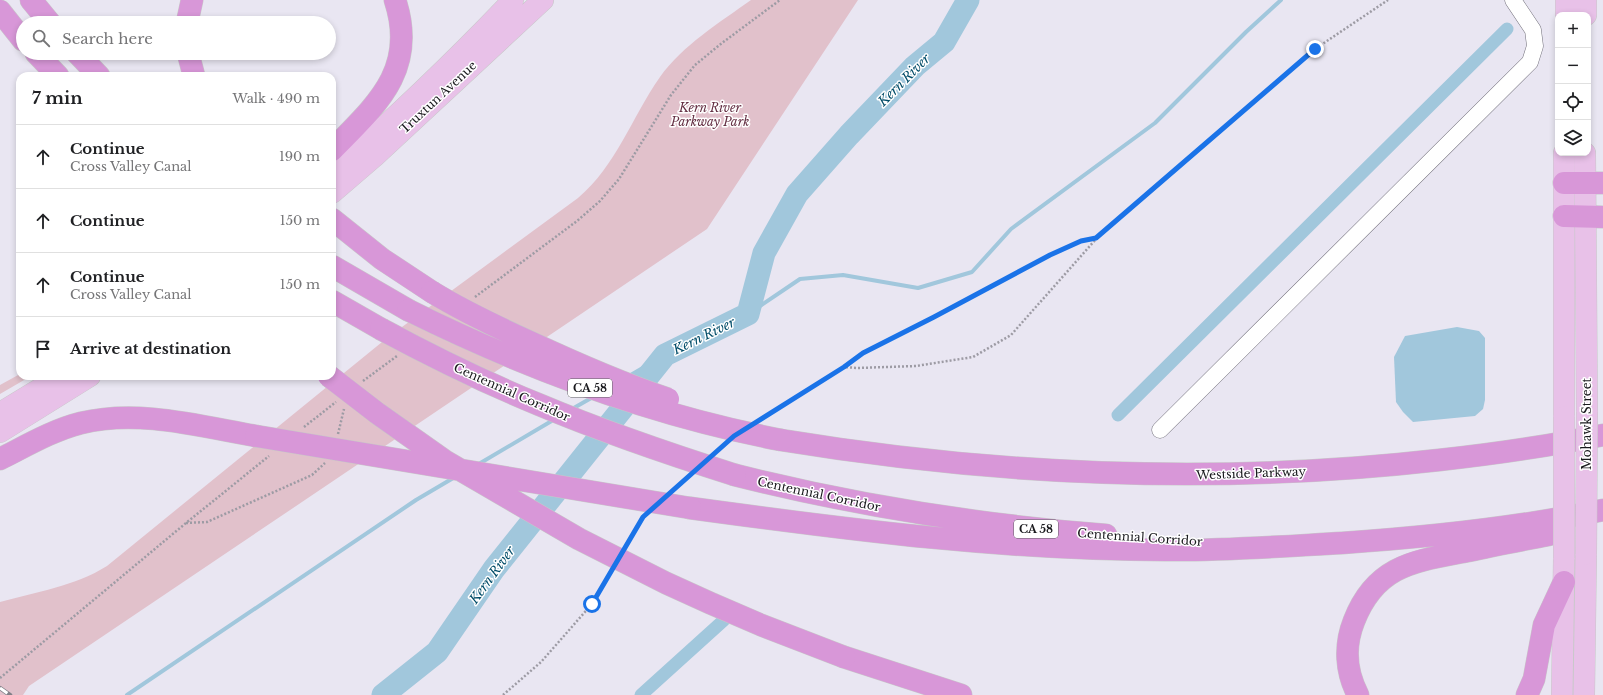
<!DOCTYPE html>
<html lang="en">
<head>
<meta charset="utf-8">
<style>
  :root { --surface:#fff; --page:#f6f6f6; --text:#202124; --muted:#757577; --line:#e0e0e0 }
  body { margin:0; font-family:"Libre Baskerville",serif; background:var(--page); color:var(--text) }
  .controls { position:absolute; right:12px; top:12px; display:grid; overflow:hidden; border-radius:8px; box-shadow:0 2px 6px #0003 }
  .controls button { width:36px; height:36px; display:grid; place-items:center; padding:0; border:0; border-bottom:1px solid var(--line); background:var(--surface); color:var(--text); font:20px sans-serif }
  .stop { position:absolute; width:12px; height:12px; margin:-9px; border:3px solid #1a73e8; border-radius:50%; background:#fff }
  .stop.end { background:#1a73e8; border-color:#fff; box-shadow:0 1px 4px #0008 }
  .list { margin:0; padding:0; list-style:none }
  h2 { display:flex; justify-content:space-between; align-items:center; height:52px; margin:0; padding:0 16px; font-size:17px }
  h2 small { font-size:13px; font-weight:400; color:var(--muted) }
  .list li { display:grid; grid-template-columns:26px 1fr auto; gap:12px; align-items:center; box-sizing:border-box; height:64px; padding:0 16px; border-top:1px solid var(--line) }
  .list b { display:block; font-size:15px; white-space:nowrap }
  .list p { margin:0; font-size:13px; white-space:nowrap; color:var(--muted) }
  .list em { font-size:13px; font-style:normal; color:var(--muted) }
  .icon { flex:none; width:22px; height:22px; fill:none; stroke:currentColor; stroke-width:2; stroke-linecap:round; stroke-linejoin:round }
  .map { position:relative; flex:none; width:1603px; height:695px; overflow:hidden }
  .search { position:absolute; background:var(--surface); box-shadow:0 2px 6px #0003; left:16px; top:16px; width:320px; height:44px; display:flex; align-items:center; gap:10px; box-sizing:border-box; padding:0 14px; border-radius:22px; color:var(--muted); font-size:15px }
  .panel { position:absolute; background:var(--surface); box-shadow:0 2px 6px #0003; left:16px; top:72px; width:320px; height:308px; border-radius:12px }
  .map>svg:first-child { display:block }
</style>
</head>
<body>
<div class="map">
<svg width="1603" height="695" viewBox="0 0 1603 695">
  <rect width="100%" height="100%" fill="#e9e6f2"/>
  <path fill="#e1c1cb" d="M 751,0 L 858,0 L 707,229 L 29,686 L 23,695 L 0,695 L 0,602 C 36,592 75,586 107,566 L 387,338 L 578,198 C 616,166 632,117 660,77 C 683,45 719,23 751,0 Z
    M 20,374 L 20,376 L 31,376 L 0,394 L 0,385 Z"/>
  <path fill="#a1c7dc" d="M 1457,327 L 1479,331 L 1485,338 L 1485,400 L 1483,409 L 1475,416 L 1413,422 L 1403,412 L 1396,402 L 1394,357 L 1405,336 Z"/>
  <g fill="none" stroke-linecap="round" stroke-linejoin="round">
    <path stroke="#a1c7dc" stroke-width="4" d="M 748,314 L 800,279 L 843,275 L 918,288 L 972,272 L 1011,229 L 1155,123 L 1246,32 L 1281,0
      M 629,376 L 665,355
      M 572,409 L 593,397
      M 477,465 L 555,419
      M 127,695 L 416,500 L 455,477"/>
    <path stroke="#a1c7dc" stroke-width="13" d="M 1118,415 L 1507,29
      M 641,695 L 724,620"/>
    <path stroke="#a1c7dc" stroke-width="23" d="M 383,695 L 437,652 L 494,569 L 665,355 L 748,314 L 764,253 L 797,194 L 849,135 L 915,66 L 944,42 L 968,0"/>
    <defs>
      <path id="minor" d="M 1160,430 L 1530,62 L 1535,46 L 1533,30 L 1513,0"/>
      <path id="major" d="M 1566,15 L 1566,0
        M 1586,15 L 1586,0
        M 1585,153 L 1587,412
        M 332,174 C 395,118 455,61 513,0
        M 332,193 L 375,156 L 543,0
        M 0,413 L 61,376
        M 1564,417 L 1564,153
        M 0,432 L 90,376
        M 1562,695 L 1564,558
        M 1584,695 L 1586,554"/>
      <path id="highway" d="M 31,0 L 50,23
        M 0,11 L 23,40
        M 187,23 L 192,0
        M 36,53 L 58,76
        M 77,53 L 99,76
        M 188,53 L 194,76
        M 332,150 C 376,105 418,70 395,0
        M 1564,183 L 1603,183
        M 1564,216 L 1603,217
        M 332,219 L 382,259 L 432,292
        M 332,266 L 408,310
        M 332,301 L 381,329
        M 781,440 C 1000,476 1218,485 1439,460 C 1494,454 1549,446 1603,435
        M 0,459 C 26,446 53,430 81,423 C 138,409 199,426 256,436
        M 735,475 C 858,506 979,525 1106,535
        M 690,508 C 851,530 1013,551 1176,550 C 1232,550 1287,546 1342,543 C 1430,537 1517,528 1603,510
        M 844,657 L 961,695
        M 1358,695 C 1346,672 1344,646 1354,621 C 1376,564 1416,561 1468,551 C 1495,545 1522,540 1548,535
        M 1527,695 L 1534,679 L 1544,625 L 1564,582"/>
    </defs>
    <use href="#minor" stroke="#6e6c77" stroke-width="17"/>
    <use href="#major" stroke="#c8c8c9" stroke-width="22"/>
    <use href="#highway" stroke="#c8c8c9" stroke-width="23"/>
    <path stroke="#9d9ba4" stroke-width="2.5" stroke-dasharray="2 2" stroke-linecap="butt" d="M 475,297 L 577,221 L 600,201 L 619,179 L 671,95 L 695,65 L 722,43 L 780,0
      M 844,367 L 863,353 L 934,317 L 1050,255 L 1081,241 L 1096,238
      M 363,381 L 397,356
      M 761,419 L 844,367 L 857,368 L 916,366 L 973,357 L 1011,335 L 1097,238 L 1315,49 L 1388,0
      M 304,427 L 336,402
      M 338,434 L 344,409
      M 716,452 L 725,444
      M 675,489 L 689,476
      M 186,523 L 207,522 L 312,475 L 325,463
      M 627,545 L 644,516
      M 0,678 L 186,523 L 269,456
      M 503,695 L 541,662 L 592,604 L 610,573"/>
    <use href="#minor" stroke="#fff" stroke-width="16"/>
    <use href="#major" stroke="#e8c1e8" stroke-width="21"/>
    <use href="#highway" stroke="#d897d8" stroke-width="22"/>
    <defs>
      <path id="rail" d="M 0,688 L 10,695"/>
    </defs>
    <use href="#rail" stroke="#818088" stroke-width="4.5"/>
    <use href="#rail" stroke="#fff" stroke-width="3" stroke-dasharray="9" stroke-linecap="butt"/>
    <defs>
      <path id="major-bridge" d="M 1586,554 L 1587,412
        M 1564,558 L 1564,417"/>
      <path id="highway-bridge" d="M 432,292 C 463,311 497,327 530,342 C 575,363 621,383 668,399
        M 408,310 C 527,369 651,415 781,440
        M 381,329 C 433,357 486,383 540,405 C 604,432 669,454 735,475
        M 329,376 L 377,413 L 445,461 L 579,539 L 666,583 L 710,603 L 761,625 L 844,657
        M 256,436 L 690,508"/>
    </defs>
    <use href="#major-bridge" stroke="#c8c8c9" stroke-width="22" stroke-linecap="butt"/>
    <use href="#highway-bridge" stroke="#c8c8c9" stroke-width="23" stroke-linecap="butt"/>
    <use href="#major-bridge" stroke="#e8c1e8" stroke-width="21"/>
    <use href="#highway-bridge" stroke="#d897d8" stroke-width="22"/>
  </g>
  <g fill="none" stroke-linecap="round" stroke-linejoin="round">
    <path stroke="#1a73e8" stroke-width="5" d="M 592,604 L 643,517 L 734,436 L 844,367 L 863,353 L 934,317 L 1050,255 L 1081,241 L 1096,238 L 1315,49"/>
  </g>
  <g text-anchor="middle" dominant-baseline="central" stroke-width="3" stroke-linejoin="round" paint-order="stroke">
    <g fill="#fff" stroke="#5e5e61" stroke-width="1">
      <rect x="568" y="379" width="44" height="18" rx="3"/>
      <rect x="1014" y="520" width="44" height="18" rx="3"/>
    </g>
    <g font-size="11" font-weight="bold" fill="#19191d">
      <text x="590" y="388">CA 58</text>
      <text x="1036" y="529">CA 58</text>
    </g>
    <g font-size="12" fill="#19191d" stroke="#fff">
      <text transform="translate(438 97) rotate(-43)">Truxtun Avenue</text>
      <text transform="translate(512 392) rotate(24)">Centennial Corridor</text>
      <text transform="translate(1586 424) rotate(-90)">Mohawk Street</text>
      <text transform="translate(1251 473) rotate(-2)">Westside Parkway</text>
      <text transform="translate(819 494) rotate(12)">Centennial Corridor</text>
      <text transform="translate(1140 537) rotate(4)">Centennial Corridor</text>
    </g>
    <g font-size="12" font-style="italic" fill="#642f43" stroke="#fff">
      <text x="710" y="107">Kern River<tspan x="710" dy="14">Parkway Park</tspan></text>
    </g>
    <g font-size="13" font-style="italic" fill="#004c68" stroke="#fff">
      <text transform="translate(904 80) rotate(-45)">Kern River</text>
      <text transform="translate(704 336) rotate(-26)">Kern River</text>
      <text transform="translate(492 575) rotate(-54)">Kern River</text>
    </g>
  </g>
</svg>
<div class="controls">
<button>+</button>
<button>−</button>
<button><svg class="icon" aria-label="locate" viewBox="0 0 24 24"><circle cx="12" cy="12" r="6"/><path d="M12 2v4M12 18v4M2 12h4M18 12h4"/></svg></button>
<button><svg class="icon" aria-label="layers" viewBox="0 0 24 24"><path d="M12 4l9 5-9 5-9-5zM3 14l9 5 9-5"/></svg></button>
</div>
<div class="stop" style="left:592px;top:604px"></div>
<div class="stop end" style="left:1315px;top:49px"></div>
<div class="search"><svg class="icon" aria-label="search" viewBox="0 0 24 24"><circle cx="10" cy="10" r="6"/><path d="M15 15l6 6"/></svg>Search here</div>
<section class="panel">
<h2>7 min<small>Walk · 490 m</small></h2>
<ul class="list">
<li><svg class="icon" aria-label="ahead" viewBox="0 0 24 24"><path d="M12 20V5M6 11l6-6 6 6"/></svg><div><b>Continue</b><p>Cross Valley Canal</p></div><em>190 m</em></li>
<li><svg class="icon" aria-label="ahead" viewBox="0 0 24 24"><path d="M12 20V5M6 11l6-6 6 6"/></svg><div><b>Continue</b></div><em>150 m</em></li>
<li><svg class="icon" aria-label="ahead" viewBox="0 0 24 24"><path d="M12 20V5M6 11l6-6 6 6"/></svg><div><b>Continue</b><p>Cross Valley Canal</p></div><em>150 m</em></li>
<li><svg class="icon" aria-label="arrive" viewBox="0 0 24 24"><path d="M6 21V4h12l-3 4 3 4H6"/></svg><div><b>Arrive at destination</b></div></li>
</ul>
</section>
</div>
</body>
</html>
